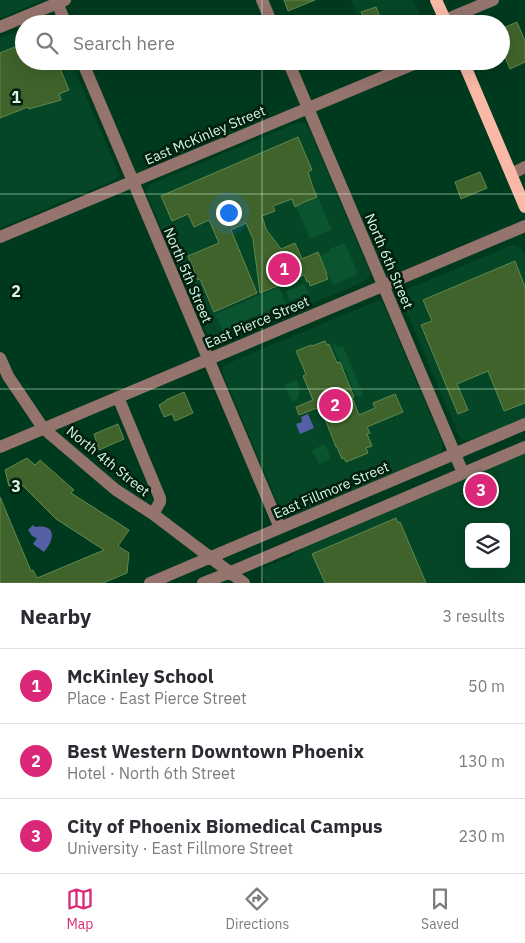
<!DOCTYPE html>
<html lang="en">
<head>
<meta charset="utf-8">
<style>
  :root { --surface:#fff; --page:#f2f2f3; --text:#2b2b33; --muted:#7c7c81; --line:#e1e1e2; --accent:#db2777 }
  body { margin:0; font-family:"IBM Plex Sans",sans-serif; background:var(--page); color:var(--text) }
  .controls { position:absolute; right:15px; bottom:15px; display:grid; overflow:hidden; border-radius:8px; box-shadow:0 5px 20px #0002 }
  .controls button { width:45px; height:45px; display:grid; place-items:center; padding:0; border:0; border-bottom:1px solid var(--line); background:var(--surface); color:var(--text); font:25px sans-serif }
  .you { position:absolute; left:228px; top:212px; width:18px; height:18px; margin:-12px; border:4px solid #fff; border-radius:50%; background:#1a73e8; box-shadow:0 0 0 8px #1a73e833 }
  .badge { display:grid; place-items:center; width:32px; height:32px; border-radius:50%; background:var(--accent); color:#fff; font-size:16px; font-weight:700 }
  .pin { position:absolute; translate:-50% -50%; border:2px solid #fff; box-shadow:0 1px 5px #0006 }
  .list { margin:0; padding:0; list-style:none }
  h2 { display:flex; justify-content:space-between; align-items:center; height:65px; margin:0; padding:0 20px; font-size:21px }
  h2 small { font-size:16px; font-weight:400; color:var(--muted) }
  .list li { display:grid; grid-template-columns:32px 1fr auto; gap:15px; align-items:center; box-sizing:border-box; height:75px; padding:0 20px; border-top:1px solid var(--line) }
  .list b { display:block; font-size:19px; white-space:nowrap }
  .list p { margin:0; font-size:16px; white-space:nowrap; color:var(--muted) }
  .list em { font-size:16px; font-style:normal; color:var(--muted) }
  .icon { flex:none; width:28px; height:28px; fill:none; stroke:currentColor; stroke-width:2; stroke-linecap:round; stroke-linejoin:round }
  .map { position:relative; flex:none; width:525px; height:583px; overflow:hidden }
  .search { position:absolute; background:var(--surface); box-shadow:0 5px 20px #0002; left:15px; right:15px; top:15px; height:55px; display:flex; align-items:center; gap:12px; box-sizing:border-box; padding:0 18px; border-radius:28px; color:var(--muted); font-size:19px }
  .sheet { height:290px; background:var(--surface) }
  nav { display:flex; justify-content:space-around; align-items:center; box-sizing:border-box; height:70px; border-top:1px solid var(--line); background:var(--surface); font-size:14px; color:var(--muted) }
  nav a { display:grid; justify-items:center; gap:2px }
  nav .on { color:var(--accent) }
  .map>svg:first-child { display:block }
</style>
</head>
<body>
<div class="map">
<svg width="525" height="583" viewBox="0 0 525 583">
  <rect width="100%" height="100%" fill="#003a1e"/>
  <path fill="#044626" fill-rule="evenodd" d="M 0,0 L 43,0 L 0,18 Z
    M 351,0 L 413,0 L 424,24 L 361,24 Z
    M 24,29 L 24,61 L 71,61 L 119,174 L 118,177 L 114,180 L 0,228 L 0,38 Z
    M 303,122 L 307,125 L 309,129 L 370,272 L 370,275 L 365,281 L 361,283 L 218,343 L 213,342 L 208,337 L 147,195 L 148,187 L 153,183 L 297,123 Z
    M 515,245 L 521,248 L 525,256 L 525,418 L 467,441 L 460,438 L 402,301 L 401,295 L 405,290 L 510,246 Z
    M 377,301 L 381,301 L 383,304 L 442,442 L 442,450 L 437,455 L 292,516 L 286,515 L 281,511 L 222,372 L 224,366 L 226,364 Z
    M 525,453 L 525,583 L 268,583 L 263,578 L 262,570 L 265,567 L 288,558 L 308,544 ZM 469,527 L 506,527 L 506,564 L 469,564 Z"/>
  <path fill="#0a5430" d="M 313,186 L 332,230 L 310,239 L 291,195 Z
    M 345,243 L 358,274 L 333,285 L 320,256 L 330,252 L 329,249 Z
    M 304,284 L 309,293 L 290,301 L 286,291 Z
    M 279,287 L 286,303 L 240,322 L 240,325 L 223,332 L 215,314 Z
    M 335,343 L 338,347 L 343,346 L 363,395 L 362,397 L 356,396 L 345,369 L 342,368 L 332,344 Z
    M 297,380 C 300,387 300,393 297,400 L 292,402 L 285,385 Z
    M 325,444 L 331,459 L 319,464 L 312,450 Z"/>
  <path fill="#545fa5" d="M 308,414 L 314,428 L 300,434 L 296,424 L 302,422 L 301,417 Z
    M 33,525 L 35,527 C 45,525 55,528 51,540 C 50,544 47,548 44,552 L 33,544 L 37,538 L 32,536 L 28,530 Z"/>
  <path fill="#3f632a" stroke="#62884e" d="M 284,0 L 315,0 L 288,11 Z
    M 376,7 L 383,24 L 366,24 L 361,12 Z
    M 517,22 L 525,41 L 525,62 L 510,69 L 501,47 L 501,29 Z
    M 24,43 L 24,61 L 57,61 L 69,90 L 59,94 L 61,100 L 29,109 L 28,107 L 0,118 L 0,53 Z
    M 298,137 L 312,170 L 308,172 L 313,188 L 317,197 L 304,202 L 295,207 L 292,199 L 273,206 L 275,211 L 262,216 L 266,229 L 281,249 L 295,243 L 302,259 L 318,252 L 327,274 L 326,274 L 328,279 L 310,286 L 309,281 L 307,282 L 304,275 L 260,293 L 253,239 L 246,223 L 231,230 L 257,293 L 214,312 L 200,279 L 198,280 L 188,256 L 219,243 L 209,220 L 194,227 L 188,214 L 172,221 L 161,196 Z
    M 480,172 L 487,188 L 461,199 L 455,182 Z
    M 515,261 L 525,287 L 525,403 L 504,411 L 488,371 L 457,384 L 468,410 L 458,414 L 421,325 L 432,321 L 423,300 Z
    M 325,341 L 327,345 L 329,344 L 337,363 L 340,362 L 354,397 L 352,397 L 359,415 L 375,408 L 373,403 L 395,394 L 403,412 L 367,427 L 370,433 L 367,434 L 372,446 L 366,448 L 368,453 L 346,462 L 344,458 L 342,459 L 337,447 L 336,447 L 322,411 L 319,412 L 317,408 L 299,415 L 296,407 L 313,400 L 303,376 L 306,374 L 296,351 L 311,345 L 312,346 Z
    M 184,392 L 193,413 L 175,421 L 172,414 L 164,417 L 159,405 L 166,401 L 166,400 Z
    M 118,424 L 124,439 L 99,450 L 94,434 Z
    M 27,458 L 35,465 L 40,460 L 74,490 L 71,493 L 129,530 L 118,546 L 129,553 L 127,573 L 103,583 L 0,583 L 0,497 L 31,571 L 33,570 L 37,578 L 104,550 L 56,519 L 20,483 L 9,486 L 5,470 Z
    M 396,518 L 398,523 L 400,522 L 426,583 L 325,583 L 312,554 Z"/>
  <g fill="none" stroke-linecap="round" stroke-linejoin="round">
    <path stroke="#94746c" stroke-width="12" d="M 56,0 L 66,24
      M 262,0 L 272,24
      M 445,20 L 493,0
      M 0,27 L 65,0
      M 82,61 L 280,528
      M 288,61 L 463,473
      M 511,174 L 525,167
      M 0,237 L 421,61
      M 0,358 L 8,376 L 43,428 L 116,490 L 153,514 L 244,583
      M 118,397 L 160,498 L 160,502 L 153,514
      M 0,447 L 525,226
      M 150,583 L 525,424
      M 203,583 L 231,572 L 525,447"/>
    <path stroke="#fab8a7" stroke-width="12" d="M 436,0 L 447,24
      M 463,61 L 525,207"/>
  </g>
  <path fill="none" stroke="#d7f9e2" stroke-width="1" stroke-opacity="0.55" d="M 262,0 L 262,24M 262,61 L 262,583M 0,194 L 525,194M 0,389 L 525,389"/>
  <g text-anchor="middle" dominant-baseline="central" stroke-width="5" stroke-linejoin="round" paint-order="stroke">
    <g font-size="14" fill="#d7f9e2" stroke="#021e0e">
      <text transform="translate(205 135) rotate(-23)">East McKinley Street</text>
      <text transform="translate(389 261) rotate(67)">North 6th Street</text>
      <text transform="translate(188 275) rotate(67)">North 5th Street</text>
      <text transform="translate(257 322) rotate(-23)">East Pierce Street</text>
      <text transform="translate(108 461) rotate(39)">North 4th Street</text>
      <text transform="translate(331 490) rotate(-23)">East Fillmore Street</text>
    </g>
  </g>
  <g font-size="16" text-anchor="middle" font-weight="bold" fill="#d7f9e2" stroke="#021e0e" stroke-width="5" stroke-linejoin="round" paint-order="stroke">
    <text x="16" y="103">1</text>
    <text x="16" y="297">2</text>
    <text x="16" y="492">3</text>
  </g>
</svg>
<div class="controls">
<button><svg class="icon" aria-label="layers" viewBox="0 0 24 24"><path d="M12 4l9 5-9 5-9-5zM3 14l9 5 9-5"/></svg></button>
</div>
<div class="you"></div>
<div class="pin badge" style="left:284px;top:269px">1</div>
<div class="pin badge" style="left:335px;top:405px">2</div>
<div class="pin badge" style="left:481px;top:490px">3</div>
<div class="search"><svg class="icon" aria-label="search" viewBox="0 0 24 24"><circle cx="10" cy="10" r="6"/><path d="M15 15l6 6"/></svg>Search here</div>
</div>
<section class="sheet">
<h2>Nearby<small>3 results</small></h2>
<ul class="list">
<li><span class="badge">1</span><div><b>McKinley School</b><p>Place · East Pierce Street</p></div><em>50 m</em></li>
<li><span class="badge">2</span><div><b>Best Western Downtown Phoenix</b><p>Hotel · North 6th Street</p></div><em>130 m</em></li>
<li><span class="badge">3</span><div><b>City of Phoenix Biomedical Campus</b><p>University · East Fillmore Street</p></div><em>230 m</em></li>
</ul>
</section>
<nav>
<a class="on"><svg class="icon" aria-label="map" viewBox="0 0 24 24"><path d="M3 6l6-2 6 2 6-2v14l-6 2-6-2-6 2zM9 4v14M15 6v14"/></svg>Map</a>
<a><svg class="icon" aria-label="directions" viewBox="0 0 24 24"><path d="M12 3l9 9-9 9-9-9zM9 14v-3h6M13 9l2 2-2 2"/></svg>Directions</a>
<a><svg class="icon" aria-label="saved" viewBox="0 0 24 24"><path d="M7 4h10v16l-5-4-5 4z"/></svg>Saved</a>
</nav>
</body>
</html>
